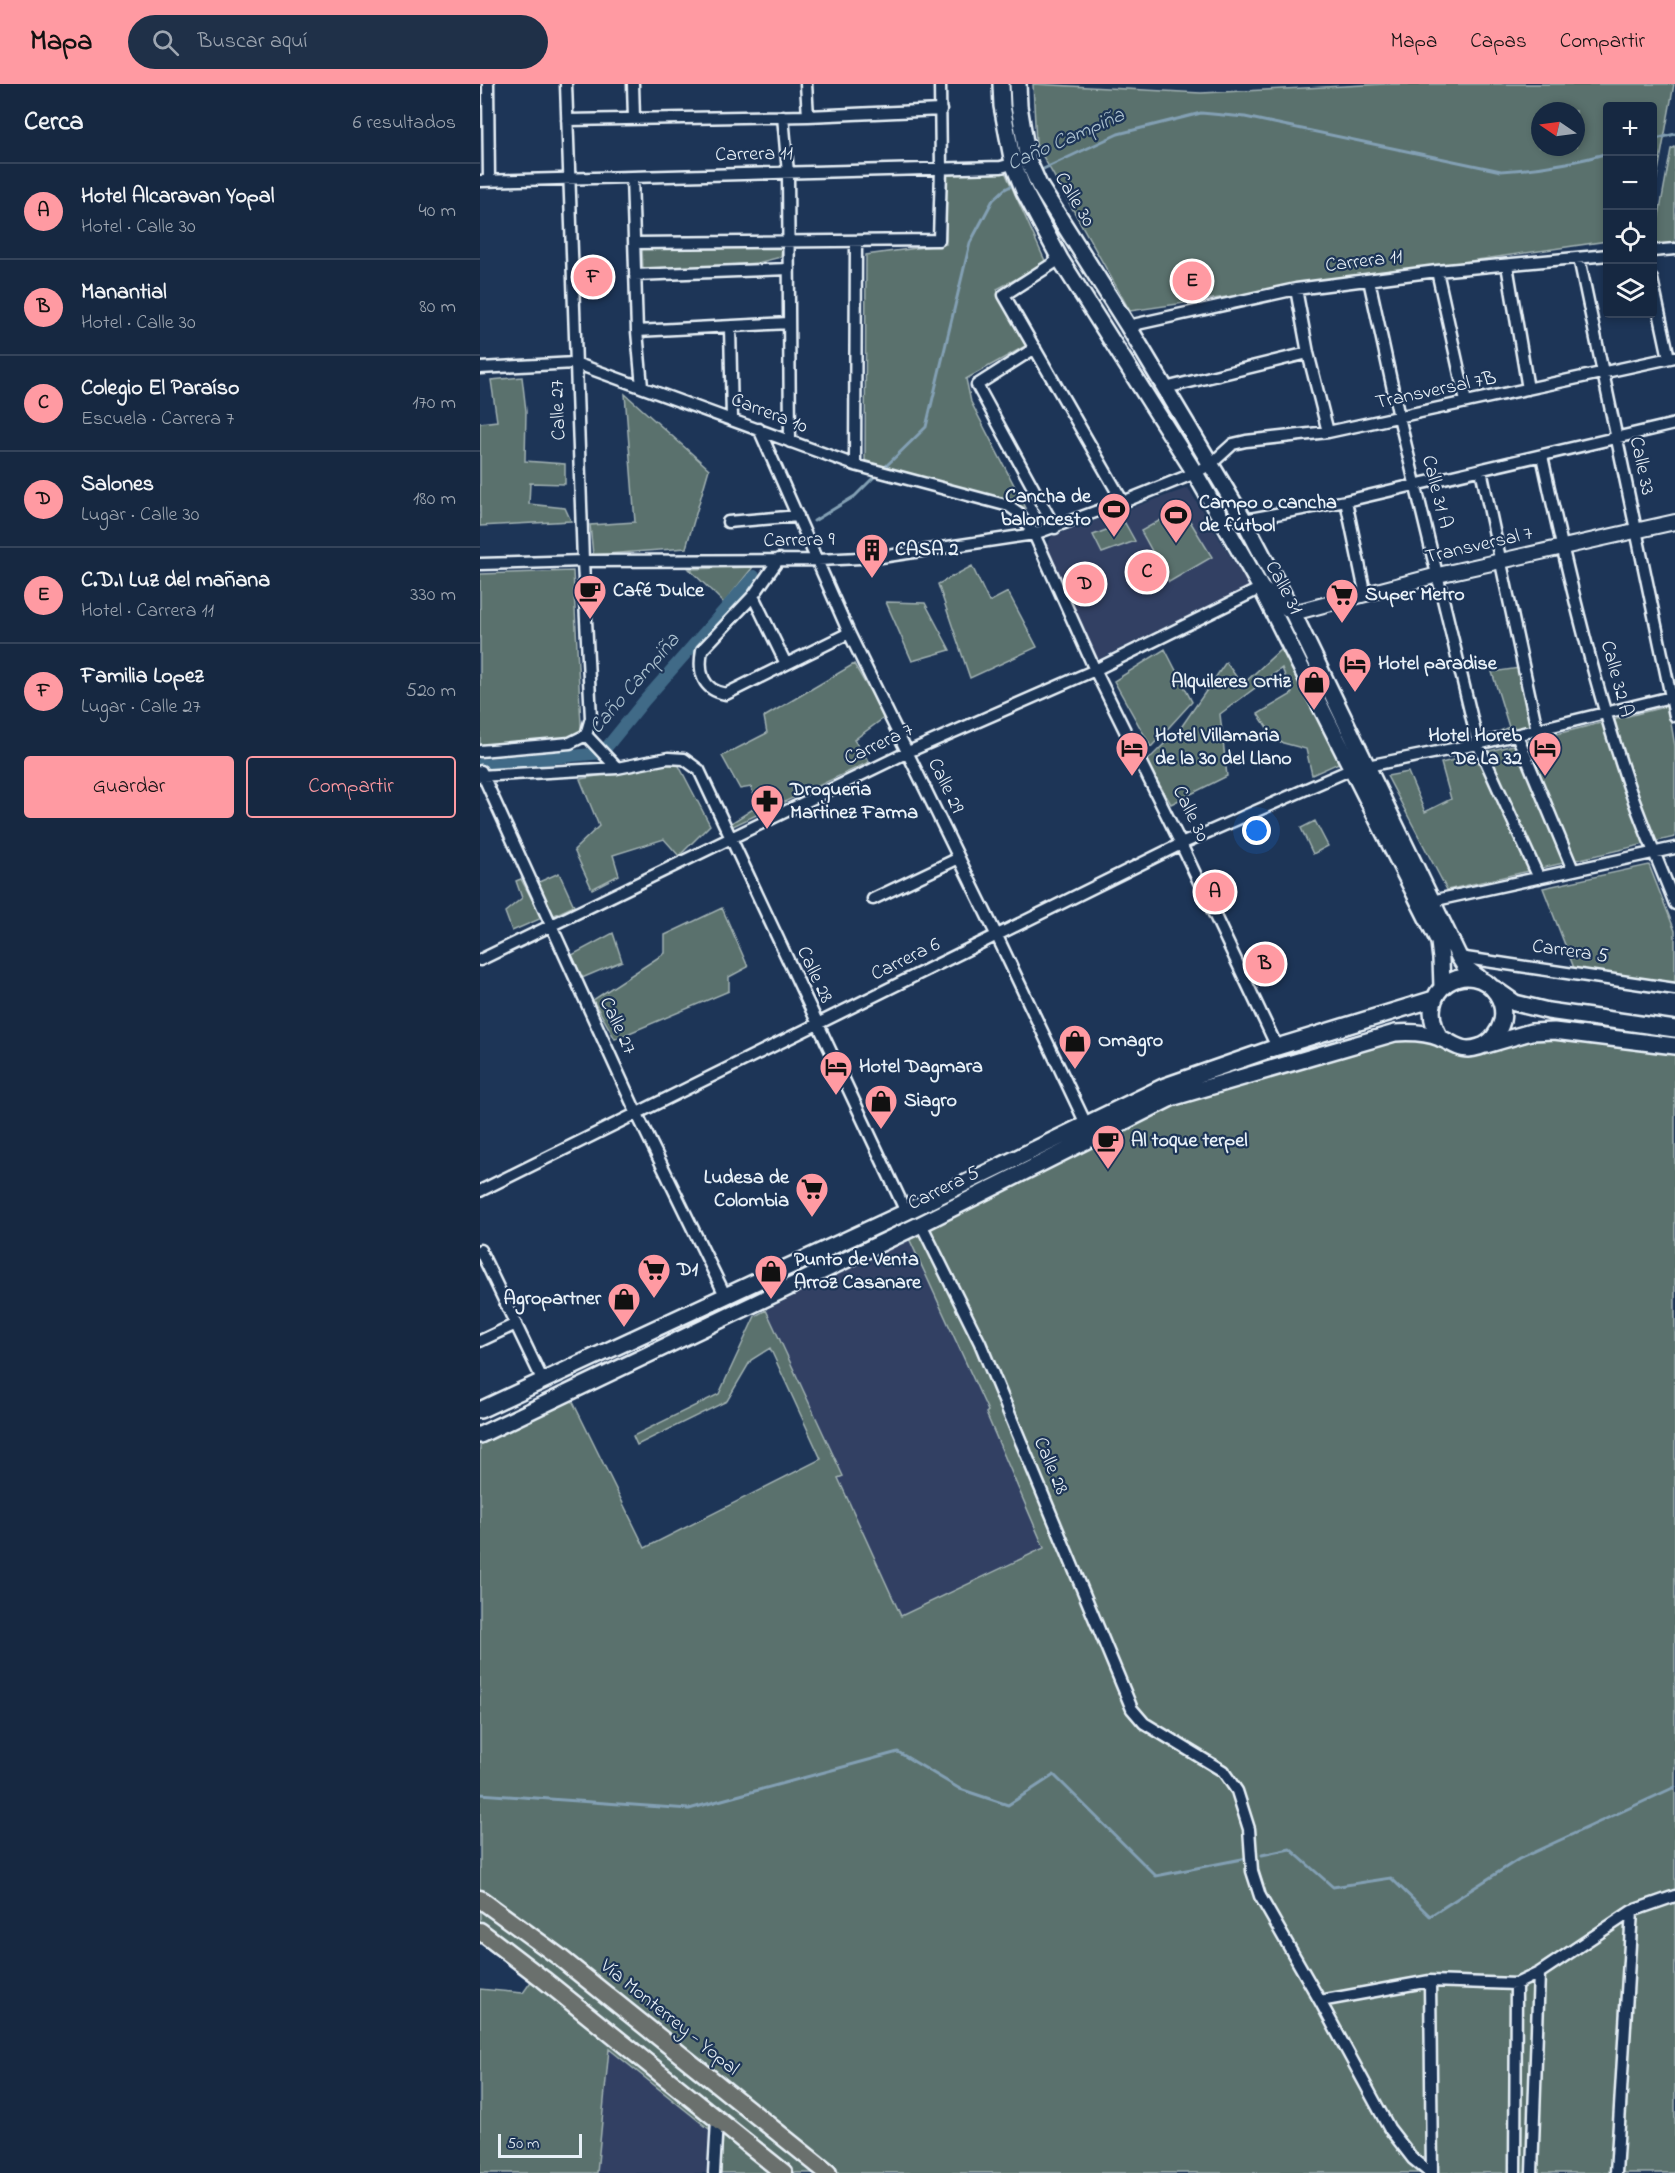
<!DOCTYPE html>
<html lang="es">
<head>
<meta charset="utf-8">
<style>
  :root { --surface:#162841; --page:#1f3048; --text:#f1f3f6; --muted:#9ea6b1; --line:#35445a; --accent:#ff9aa2 }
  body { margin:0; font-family:"Indie Flower",sans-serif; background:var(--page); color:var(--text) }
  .controls { position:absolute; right:18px; top:18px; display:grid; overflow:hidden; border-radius:6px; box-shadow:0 3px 9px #0003 }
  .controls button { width:54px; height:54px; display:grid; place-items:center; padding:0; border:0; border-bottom:2px solid var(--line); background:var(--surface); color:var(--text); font:30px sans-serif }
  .compass { position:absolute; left:1051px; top:18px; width:54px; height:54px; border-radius:50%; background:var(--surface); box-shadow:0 3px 9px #0003; rotate:283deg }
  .scale { position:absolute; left:18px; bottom:15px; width:84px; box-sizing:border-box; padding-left:6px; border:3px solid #e8f1f8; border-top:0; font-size:16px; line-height:21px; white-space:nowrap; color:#e8f1f8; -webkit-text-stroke:4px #1d3557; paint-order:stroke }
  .you { position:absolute; left:777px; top:747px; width:21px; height:21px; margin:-15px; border:4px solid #fff; border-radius:50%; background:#1a73e8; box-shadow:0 0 0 9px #1a73e833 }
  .badge { display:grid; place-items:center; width:39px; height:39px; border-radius:50%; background:var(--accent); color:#111; font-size:20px; font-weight:700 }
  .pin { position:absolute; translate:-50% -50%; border:3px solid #fff; box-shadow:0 2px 6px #0006 }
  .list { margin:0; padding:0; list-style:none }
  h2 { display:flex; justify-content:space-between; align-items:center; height:78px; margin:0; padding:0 24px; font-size:26px }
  h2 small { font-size:20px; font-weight:400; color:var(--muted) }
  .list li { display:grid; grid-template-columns:39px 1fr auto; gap:18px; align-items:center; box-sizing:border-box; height:96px; padding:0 24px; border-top:2px solid var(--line) }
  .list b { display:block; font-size:22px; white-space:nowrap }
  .list p { margin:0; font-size:20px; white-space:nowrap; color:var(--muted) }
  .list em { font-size:20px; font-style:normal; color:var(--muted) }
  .actions { display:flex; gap:12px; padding:18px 24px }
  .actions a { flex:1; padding:14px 0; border:2px solid var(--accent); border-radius:6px; text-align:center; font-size:21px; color:var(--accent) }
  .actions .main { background:var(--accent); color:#111 }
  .icon { flex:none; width:33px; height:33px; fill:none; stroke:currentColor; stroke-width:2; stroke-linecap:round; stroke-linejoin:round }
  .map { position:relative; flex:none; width:1195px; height:2089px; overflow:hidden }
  header { display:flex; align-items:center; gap:36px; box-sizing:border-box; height:84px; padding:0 30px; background:var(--accent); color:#111 }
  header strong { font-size:28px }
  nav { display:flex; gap:33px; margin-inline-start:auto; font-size:21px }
  .search { width:420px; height:54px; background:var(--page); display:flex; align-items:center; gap:15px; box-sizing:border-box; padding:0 21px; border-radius:33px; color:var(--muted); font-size:22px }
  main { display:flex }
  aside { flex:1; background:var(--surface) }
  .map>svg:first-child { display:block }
</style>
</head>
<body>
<header>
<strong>Mapa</strong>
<div class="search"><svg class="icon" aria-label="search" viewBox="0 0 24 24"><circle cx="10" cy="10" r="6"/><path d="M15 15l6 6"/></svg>Buscar aquí</div>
<nav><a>Mapa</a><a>Capas</a><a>Compartir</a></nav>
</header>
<main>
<aside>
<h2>Cerca<small>6 resultados</small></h2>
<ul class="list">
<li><span class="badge">A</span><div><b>Hotel Alcaravan Yopal</b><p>Hotel · Calle 30</p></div><em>40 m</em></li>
<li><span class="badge">B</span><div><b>Manantial</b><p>Hotel · Calle 30</p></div><em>80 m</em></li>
<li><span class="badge">C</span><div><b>Colegio El Paraíso</b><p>Escuela · Carrera 7</p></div><em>170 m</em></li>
<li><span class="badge">D</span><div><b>Salones</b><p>Lugar · Calle 30</p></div><em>180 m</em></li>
<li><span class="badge">E</span><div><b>C.D.I Luz del mañana</b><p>Hotel · Carrera 11</p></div><em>330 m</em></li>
<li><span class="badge">F</span><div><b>Familia Lopez</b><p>Lugar · Calle 27</p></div><em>520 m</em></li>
</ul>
<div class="actions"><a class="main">Guardar</a><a>Compartir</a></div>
</aside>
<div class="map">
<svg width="1195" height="2089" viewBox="0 0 1195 2089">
  <rect width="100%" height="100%" fill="#1d3557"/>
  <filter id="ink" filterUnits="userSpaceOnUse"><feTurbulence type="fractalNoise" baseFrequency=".0167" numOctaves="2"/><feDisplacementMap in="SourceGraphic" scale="12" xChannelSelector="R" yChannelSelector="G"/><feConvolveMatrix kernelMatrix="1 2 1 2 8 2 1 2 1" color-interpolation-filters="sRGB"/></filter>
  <g filter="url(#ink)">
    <path fill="#304164" d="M 708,404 L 769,502 L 615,577 L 563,467 L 572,452 Z
      M 428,1152 L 508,1328 L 506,1329 L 565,1464 L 421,1532 L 358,1394 L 363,1391 L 286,1226 Z
      M 128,1965 L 229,2045 L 226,2089 L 117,2089 Z"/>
    <path fill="#5a716d" stroke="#a1b1b2" stroke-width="1.5" fill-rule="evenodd" d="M 553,0 L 721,9 L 905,0 L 1194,0 L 1173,115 L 1172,22 L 1128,22 L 1127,157 L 650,227 L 556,60 ZM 1060,27 L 1096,27 L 1096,63 L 1060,63 Z
      M 1195,63 L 1195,162 L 1173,164 L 1191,65 Z
      M 525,88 L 566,179 L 517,205 L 547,261 L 486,295 L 491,318 L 546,424 L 385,379 L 386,171 L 466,160 L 465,91 Z
      M 302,161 L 301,173 L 277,179 L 163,187 L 162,163 Z
      M 42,293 L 46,327 L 45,377 L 85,380 L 85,400 L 50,399 L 49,420 L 85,424 L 91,437 L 0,442 L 0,339 L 17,337 L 11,296 Z
      M 145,310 L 229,385 L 206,464 L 113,471 L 110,441 L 155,438 Z
      M 702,424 L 732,473 L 689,498 L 661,447 Z
      M 645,439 L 655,457 L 622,469 L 613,451 Z
      M 492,482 L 509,518 L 528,508 L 557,563 L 490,594 L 458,500 Z
      M 273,483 L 244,519 L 209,485 Z
      M 93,487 L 102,659 L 0,663 L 0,490 Z
      M 406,518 L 445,519 L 470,566 L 432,577 Z
      M 685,565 L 712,618 L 671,663 L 634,597 Z
      M 801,565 L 861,678 L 832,691 L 826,665 L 796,657 L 778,630 L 812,610 L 802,584 L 740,630 L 747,692 L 691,720 L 666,678 L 702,642 L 746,578 L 762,601 Z
      M 374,580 L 405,633 L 374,656 L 389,678 L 249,744 L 248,741 L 278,722 L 271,703 L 260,705 L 242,672 L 287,649 L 284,633 Z
      M 1039,584 L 1051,642 L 1001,656 L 1029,643 L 1012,588 Z
      M 1188,622 L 1195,662 L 1195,753 L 967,806 L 907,692 L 928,688 L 945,728 L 971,715 L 961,679 Z
      M 197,678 L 230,741 L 199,772 L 184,755 L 133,771 L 139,791 L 112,805 L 94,766 L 119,742 L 100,695 Z
      M 835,737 L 848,762 L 833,770 L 821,744 Z
      M 1169,781 L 1195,847 L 1195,899 L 1094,884 L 1063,804 Z
      M 79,789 L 94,822 L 70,833 L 59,798 Z
      M 41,795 L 62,834 L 32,847 L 25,828 L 42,814 L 36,797 Z
      M 242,824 L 268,883 L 249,893 L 249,907 L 135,955 L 113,916 L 185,869 L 185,851 Z
      M 133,849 L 142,877 L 102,894 L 92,871 Z
      M 935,952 L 970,965 L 1051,953 L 1073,952 L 1195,967 L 1195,2089 L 241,2089 L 243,2045 L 230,2035 L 229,2045 L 129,1965 L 117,2089 L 0,2089 L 0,1905 L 43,1909 L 55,1892 L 0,1851 L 0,1356 L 90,1312 L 165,1464 L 341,1375 L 290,1264 L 271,1276 L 247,1317 L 157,1361 L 153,1352 L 239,1310 L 275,1232 L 286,1226 L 363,1392 L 358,1394 L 421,1532 L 564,1464 L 506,1329 L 508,1327 L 428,1152 L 694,1017 L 915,953 Z"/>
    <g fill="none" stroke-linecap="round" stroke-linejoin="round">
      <path stroke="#83a0b4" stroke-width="3" d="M 1172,56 L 1195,50
        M 559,87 L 638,50 L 721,29 L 765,33 L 1021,87 C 1059,85 1091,80 1128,69
        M 402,386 L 446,343 L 490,159 L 513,116 L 525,105 L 535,100
        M 334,437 L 375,412 L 397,390
        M 0,1710 L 209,1725 L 418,1668 L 480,1705 L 528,1721 L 574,1691 L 676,1792 L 767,1774
        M 782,1771 L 810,1765 L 853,1803 L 911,1794 L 950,1832 L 1039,1775 L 1195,1703"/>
      <path stroke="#406a87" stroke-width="12" d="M 0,681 L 122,669 L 165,616 L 274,492"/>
      <defs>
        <path id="minor" d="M 8,0 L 9,96
          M 86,0 L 103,477 L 111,634 L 106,651
          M 153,0 L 154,34
          M 326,0 L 328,32
          M 303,32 L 308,89 L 310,358
          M 87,36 L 328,32 L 461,26
          M 152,93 L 157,247 L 162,303
          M 0,97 L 521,83 L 539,78
          M 154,159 L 459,156 L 461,85 L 460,0
          M 1172,167 L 1195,165
          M 1099,174 L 1195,632
          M 580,175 L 524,211 L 643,418
          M 1027,181 L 1048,305
          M 957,187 L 986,318
          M 155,191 L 309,185
          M 1172,195 L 1189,274
          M 889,196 L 919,333 L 998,660 L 1059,794
          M 816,205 L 828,269 L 848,348
          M 648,242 L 816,205 L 957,187 L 1128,171
          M 250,243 L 252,335
          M 157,247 L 309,239
          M 555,264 L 497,301 L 575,444
          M 0,284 L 95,279 L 375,381 L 529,422 L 539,429 L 554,450 L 615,586 L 701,760 L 797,963
          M 685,304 L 828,269
          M 279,345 L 369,549 L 517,852 L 606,1040
          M 1062,372 C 1085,478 1110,585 1144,688 C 1158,733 1178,776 1195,820
          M 375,381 L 376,157
          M 1001,386 L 1057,646
          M 866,417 L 885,508
          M 764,436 L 866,417 L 1195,340
          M 248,438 L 318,432
          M 299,475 L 273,512 L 222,566 C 218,588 222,606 246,610 L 369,549
          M 0,480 L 103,477 L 338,476 L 401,473 L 554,450 L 643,418 L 715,389 L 731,380 L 753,360 L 766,357 L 848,348 L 1195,273
          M 273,512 L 306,580
          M 106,651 L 137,684
          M 1037,651 L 1093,786
          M 0,667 L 90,659 L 106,651
          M 1,687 L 156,1028 L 245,1211
          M 0,692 L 137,684 L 188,674 L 204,675 L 219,686 L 426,1128
          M 393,815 L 479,774
          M 947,818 L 1195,764
          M 979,873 L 1195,905
          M 0,876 L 428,668 L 615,586 L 781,504
          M 0,1107 L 701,760 L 872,685 L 998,660 L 1191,613
          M 441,1140 L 500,1259 L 652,1625 L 664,1639 L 743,1687 L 757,1707 L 769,1745 L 772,1787 L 780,1812 L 840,1917 L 909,2044 L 933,2075 L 950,2089
          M 0,1166 L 63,1297
          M 0,1257 L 36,1240
          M 950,1897 L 952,2089
          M 840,1917 L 950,1897 L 1036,1900 L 1059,1889 L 1152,1827 L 1195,1812
          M 234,2089 L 237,2036
          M 1035,2089 L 1036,1900
          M 1052,2089 L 1059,1889
          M 1136,2089 L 1152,1827"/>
        <path id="tertiary" d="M 781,504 L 813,529 L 958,491 L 1195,438"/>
        <path id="secondary" d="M 521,0 L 522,22 L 533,79 L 544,107 L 580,175 L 715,389 L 781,504 L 959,858 L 961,875 L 962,903
          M 538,0 L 539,22 L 548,76 L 559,101 L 648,242 L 764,436 L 813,529 L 979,873 L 986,884 L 999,894
          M 1015,905 L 1035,919 L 1068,927 L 1195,945
          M 1006,961 L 1051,948 L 1074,947 L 1195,962
          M 0,1326 L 426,1128 L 685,1002 L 797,963 L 954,915
          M 0,1351 L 441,1140 L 691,1014 L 915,949 C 930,948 945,948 960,954 C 975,960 981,969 999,963 C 1011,960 1019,948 1022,937 C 1024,927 1022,918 1017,910 C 992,871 929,905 961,955"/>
        <path id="primary" d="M 0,1815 L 78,1872 L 348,2089
          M 0,1847 L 63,1895 L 304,2089"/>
      </defs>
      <use href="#minor" stroke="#e8f1f8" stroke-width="15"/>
      <use href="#tertiary" stroke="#e8f1f8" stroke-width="18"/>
      <use href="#secondary" stroke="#e8f1f8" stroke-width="20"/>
      <use href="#primary" stroke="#e8f1f8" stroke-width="21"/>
      <use href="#minor" stroke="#1d3557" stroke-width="10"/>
      <use href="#tertiary" stroke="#1d3557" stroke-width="14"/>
      <use href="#secondary" stroke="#1d3557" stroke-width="15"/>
      <use href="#primary" stroke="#6b706d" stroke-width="16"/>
    </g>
  </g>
  <defs>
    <symbol id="stadium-pin" viewBox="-11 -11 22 30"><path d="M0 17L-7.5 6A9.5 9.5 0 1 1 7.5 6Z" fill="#ff9aa2" stroke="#1d3557"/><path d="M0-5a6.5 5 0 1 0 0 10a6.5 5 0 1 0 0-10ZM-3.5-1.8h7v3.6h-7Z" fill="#111"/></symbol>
    <symbol id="building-pin" viewBox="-11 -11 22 30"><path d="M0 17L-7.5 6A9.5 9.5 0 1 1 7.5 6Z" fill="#ff9aa2" stroke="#1d3557"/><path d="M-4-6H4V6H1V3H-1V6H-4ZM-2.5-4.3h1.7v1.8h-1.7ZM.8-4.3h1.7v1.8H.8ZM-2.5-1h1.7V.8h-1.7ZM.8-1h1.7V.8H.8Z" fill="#111"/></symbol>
    <symbol id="cafe-pin" viewBox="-11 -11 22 30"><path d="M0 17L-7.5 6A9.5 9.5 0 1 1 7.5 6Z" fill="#ff9aa2" stroke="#1d3557"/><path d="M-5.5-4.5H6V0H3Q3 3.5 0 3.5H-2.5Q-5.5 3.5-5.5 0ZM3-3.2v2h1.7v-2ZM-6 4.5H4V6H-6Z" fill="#111"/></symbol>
    <symbol id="supermarket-pin" viewBox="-11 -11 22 30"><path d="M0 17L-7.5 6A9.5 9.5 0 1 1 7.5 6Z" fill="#ff9aa2" stroke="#1d3557"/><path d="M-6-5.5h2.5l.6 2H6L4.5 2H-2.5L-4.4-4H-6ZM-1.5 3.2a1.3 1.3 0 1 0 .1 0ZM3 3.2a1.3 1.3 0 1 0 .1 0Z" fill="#111"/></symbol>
    <symbol id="hotel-pin" viewBox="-11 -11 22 30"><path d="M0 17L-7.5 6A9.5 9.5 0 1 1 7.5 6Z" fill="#ff9aa2" stroke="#1d3557"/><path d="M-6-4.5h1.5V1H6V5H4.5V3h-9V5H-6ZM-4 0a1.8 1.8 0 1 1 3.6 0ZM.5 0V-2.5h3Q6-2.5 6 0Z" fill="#111"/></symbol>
    <symbol id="shop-pin" viewBox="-11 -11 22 30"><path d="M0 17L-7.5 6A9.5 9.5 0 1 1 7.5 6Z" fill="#ff9aa2" stroke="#1d3557"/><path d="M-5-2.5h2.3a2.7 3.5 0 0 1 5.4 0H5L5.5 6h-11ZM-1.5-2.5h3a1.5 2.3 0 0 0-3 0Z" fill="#111"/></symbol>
    <symbol id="pharmacy-pin" viewBox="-11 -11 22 30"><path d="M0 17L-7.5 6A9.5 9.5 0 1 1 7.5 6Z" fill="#ff9aa2" stroke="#1d3557"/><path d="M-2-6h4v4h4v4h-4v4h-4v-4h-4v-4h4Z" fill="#111"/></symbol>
  </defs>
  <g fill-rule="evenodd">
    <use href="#stadium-pin" x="615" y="406" width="38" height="52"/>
    <use href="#stadium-pin" x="677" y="412" width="38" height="52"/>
    <use href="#building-pin" x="373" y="447" width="38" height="52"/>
    <use href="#cafe-pin" x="91" y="488" width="38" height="52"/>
    <use href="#supermarket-pin" x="843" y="492" width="38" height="52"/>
    <use href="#hotel-pin" x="856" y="561" width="38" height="52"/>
    <use href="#shop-pin" x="815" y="579" width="38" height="52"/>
    <use href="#hotel-pin" x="633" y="645" width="38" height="52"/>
    <use href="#hotel-pin" x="1046" y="645" width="38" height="52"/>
    <use href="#pharmacy-pin" x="268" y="698" width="38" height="52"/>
    <use href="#shop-pin" x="576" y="938" width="38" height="52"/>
    <use href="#hotel-pin" x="337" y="964" width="38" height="52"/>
    <use href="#shop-pin" x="382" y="998" width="38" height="52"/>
    <use href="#cafe-pin" x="609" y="1038" width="38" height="52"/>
    <use href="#supermarket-pin" x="313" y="1086" width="38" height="52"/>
    <use href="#supermarket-pin" x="155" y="1167" width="38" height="52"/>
    <use href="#shop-pin" x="272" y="1168" width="38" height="52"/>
    <use href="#shop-pin" x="125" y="1196" width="38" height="52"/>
  </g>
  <g text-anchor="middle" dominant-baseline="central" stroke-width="4.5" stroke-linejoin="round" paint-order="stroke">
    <g font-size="20" fill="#e8f1f8" stroke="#1d3557">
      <text transform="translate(274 71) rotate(-1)">Carrera 11</text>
      <text transform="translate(594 116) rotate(59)">Calle 30</text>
      <text transform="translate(884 178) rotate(-7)">Carrera 11</text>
      <text transform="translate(956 307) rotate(-12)">Transversal 7B</text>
      <text transform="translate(79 326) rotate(-92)">Calle 27</text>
      <text transform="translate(289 330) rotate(21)">Carrera 10</text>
      <text transform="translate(1161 382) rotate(78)">Calle 33</text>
      <text transform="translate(956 408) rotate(76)">Calle 31 A</text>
      <text transform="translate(319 457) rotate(-1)">Carrera 9</text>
      <text transform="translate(999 462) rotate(-13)">Transversal 7</text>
      <text transform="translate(803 504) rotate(62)">Calle 31</text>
      <text transform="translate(1136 595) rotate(75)">Calle 32 A</text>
      <text transform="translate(399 661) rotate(-25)">Carrera 7</text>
      <text transform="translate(465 702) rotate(64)">Calle 29</text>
      <text transform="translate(710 730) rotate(64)">Calle 30</text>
      <text transform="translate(1090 868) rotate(8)">Carrera 5</text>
      <text transform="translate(426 876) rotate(-26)">Carrera 6</text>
      <text transform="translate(334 891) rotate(65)">Calle 28</text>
      <text transform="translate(137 942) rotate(65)">Calle 27</text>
      <text transform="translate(464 1105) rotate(-26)">Carrera 5</text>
      <text transform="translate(570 1382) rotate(67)">Calle 28</text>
      <text transform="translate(189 1934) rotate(39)">Vía Monterrey - Yopal</text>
    </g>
    <g font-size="20" font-weight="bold" fill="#e8f1f8" stroke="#1d3557" text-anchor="start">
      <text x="611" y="413" text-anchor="end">Cancha de<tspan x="611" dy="23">baloncesto</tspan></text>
      <text x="719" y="419">Campo o cancha<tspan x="719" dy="23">de fútbol</tspan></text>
      <text x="415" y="466">CASA 2</text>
      <text x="133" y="507">Café Dulce</text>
      <text x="885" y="511">Super Metro</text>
      <text x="898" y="580">Hotel paradise</text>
      <text x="811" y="598" text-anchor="end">Alquileres Ortiz</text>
      <text x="675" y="652">Hotel Villamaria<tspan x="675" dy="23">de la 30 del Llano</tspan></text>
      <text x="1042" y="652" text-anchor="end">Hotel Horeb<tspan x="1042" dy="23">De La 32</tspan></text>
      <text x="310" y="706">Drogueria<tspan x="310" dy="23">Martinez Farma</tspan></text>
      <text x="618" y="957">Omagro</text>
      <text x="379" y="983">Hotel Dagmara</text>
      <text x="424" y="1017">Siagro</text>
      <text x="651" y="1057">Al toque terpel</text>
      <text x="309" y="1094" text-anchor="end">Ludesa de<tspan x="309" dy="23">Colombia</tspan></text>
      <text x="314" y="1176">Punto de Venta<tspan x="314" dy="23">Arroz Casanare</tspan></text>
      <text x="197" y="1186">D1</text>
      <text x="121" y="1215" text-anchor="end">Agropartner</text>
    </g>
    <g font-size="21" font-style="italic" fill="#adc2d0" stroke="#1d3557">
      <text transform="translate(586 56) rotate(-24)">Caño Campiña</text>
      <text transform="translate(155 600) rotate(-49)">Caño Campiña</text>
    </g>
  </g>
</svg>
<div class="controls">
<button>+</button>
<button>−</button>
<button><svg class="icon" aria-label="locate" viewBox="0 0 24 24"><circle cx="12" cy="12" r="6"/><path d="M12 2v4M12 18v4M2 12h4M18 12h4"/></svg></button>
<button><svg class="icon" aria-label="layers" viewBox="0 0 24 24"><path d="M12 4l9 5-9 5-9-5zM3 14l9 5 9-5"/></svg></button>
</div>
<svg class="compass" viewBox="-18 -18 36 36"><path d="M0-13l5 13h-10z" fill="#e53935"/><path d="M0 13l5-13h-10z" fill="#9ea6b1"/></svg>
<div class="scale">50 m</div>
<div class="you"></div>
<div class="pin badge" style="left:735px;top:808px">A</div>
<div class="pin badge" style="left:785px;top:880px">B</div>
<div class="pin badge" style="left:667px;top:488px">C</div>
<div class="pin badge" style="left:605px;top:500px">D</div>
<div class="pin badge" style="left:712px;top:197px">E</div>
<div class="pin badge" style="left:113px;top:193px">F</div>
</div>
</main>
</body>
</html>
